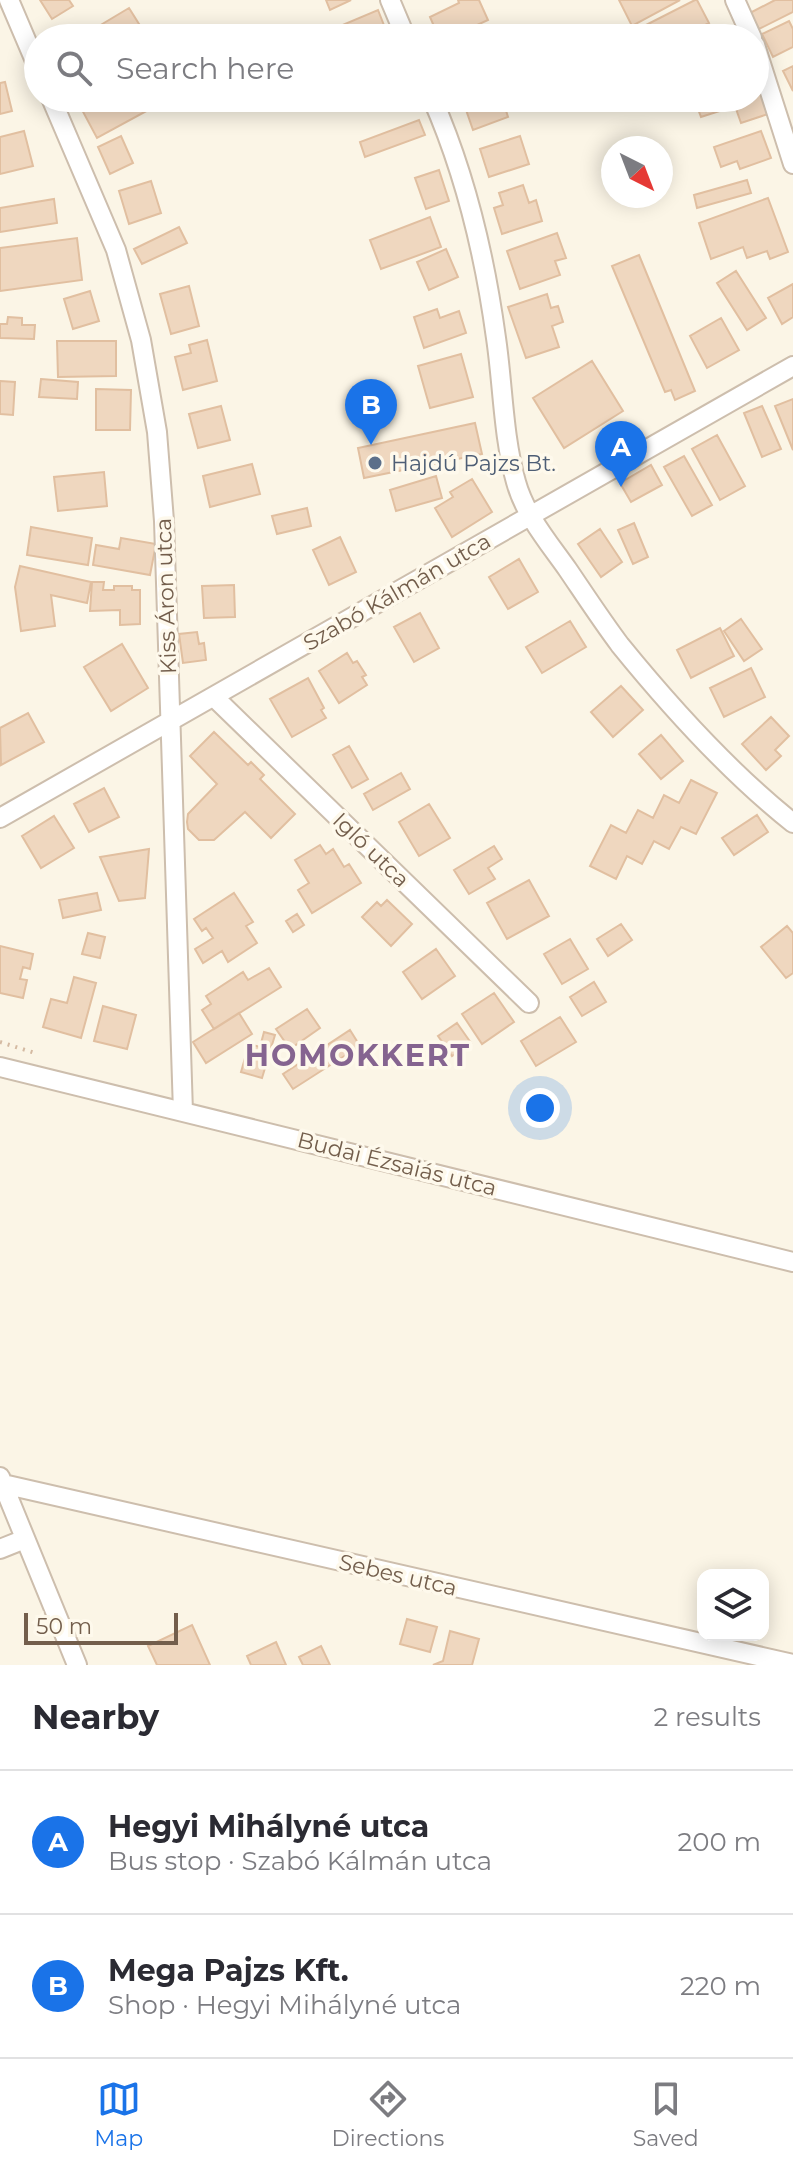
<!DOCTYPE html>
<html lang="en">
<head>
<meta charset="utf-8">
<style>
  :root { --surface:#fff; --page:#f2f2f3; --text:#2b2b33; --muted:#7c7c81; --line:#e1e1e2; --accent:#1a73e8 }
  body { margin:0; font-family:Montserrat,sans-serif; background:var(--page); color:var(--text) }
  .controls { position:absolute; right:24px; bottom:24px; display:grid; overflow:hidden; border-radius:16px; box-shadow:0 4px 20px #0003 }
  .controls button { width:72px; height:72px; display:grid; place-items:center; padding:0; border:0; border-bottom:2px solid var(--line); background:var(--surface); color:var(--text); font:40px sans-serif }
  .compass { position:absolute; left:601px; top:136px; width:72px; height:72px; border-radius:50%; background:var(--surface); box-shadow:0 4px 20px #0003; rotate:138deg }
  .scale { position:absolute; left:24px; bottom:20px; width:154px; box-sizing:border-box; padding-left:8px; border:4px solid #735e4c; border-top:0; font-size:22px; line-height:28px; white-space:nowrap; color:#735e4c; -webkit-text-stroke:6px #fef9ec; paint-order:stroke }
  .you { position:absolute; left:540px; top:1108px; width:28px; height:28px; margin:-20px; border:6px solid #fff; border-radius:50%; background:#1a73e8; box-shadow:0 0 0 12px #1a73e833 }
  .badge { display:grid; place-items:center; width:52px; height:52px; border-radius:50%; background:var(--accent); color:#fff; font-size:26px; font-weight:700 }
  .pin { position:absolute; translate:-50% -66px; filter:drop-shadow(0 2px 4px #0008) }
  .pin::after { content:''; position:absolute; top:42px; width:28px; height:24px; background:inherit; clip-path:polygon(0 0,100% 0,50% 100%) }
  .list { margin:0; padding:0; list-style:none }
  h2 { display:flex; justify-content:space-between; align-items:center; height:104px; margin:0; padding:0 32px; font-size:34px }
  h2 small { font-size:26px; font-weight:400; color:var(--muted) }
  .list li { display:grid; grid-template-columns:52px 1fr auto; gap:24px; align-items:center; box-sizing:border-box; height:144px; padding:0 32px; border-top:2px solid var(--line) }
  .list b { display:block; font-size:30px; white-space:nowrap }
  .list p { margin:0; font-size:26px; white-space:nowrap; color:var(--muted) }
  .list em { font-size:26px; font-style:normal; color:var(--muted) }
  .icon { flex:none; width:44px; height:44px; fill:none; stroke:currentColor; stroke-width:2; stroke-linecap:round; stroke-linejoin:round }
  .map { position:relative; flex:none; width:793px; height:1665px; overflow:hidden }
  .search { position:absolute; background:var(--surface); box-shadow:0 4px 20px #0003; left:24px; right:24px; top:24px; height:88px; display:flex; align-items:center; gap:20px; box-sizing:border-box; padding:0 28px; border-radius:44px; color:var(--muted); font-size:30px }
  .sheet { height:392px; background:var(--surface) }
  nav { display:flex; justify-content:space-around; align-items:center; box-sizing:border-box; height:112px; border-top:2px solid var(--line); background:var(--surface); font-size:22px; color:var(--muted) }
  nav a { display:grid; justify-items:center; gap:4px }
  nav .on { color:var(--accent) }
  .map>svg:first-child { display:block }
</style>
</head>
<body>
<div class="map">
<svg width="793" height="1665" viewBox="0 0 793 1665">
  <rect width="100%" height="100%" fill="#fbf5e6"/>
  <path fill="#efd7bf" stroke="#e1bfa0" stroke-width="2" d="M 40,0 L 69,0 L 73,6 L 52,19 Z
    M 326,0 L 351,0 L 330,10 Z
    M 458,0 L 479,0 L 488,20 L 449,38 L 439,38 L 430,17 L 459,3 Z
    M 619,0 L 680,0 L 632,26 Z
    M 695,0 L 697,0 L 709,23 L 681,38 L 650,38 L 644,26 Z
    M 775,0 L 793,0 L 793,12 L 759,29 L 750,13 Z
    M 129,8 L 139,24 L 115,38 L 79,38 Z
    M 378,10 L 387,33 L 375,38 L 337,38 L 333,29 Z
    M 789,21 L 793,29 L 793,47 L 773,57 L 762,34 Z
    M 793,66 L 793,91 L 783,71 Z
    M 755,74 L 768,114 L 741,123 L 735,106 L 701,117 L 694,98 L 755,98 Z
    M 5,82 L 12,111 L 0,114 L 0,83 Z
    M 100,98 L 118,98 L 120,101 L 126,98 L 161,98 L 163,102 L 97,138 L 81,108 Z
    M 479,98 L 502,98 L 508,117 L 473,130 L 464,104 Z
    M 419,120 L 425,135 L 365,157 L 360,142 Z
    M 24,131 L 33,166 L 0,174 L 0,137 Z
    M 761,131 L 771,158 L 740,169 L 737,161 L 721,167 L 714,147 Z
    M 121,136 L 133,163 L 110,174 L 98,147 Z
    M 520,136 L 529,164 L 489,177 L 480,149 Z
    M 439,170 L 449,201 L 426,209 L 415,178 Z
    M 747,180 L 751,193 L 697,208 L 694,195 Z
    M 151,181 L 161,213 L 129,224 L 119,191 Z
    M 523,185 L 529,203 L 536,200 L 542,221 L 502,234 L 494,208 L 503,205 L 499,193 Z
    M 768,198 L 788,252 L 770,259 L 767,251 L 747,258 L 743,247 L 711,259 L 699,223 Z
    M 54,199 L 57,223 L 0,232 L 0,208 Z
    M 430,217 L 441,247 L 381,269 L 370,240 Z
    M 179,227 L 187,243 L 142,264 L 134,249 Z
    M 557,233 L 566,258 L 555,261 L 560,275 L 520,289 L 507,251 Z
    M 77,238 L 82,280 L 0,291 L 0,248 Z
    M 446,249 L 458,277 L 429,290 L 417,262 Z
    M 639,255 L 695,391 L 675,400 L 671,390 L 665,392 L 612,266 Z
    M 736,271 L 766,318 L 747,330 L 717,283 Z
    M 793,284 L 793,317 L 782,324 L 768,298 Z
    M 189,286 L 199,326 L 171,334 L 160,294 Z
    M 90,291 L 99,321 L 73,329 L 64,299 Z
    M 547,294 L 551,308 L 558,306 L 563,322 L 552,326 L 559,347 L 526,358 L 508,307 Z
    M 437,309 L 440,318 L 459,311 L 466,333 L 424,348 L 414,317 Z
    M 8,317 L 22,318 L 22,325 L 35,325 L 34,339 L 0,338 L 0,324 L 7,324 Z
    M 721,318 L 739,350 L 707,368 L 690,336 Z
    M 207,340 L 217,381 L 183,390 L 175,357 L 191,353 L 189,345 Z
    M 57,341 L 116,341 L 116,376 L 58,377 Z
    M 461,354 L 473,397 L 430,408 L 418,366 Z
    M 592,361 L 623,411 L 564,448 L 533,398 Z
    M 41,379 L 78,382 L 77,399 L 39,397 Z
    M 0,381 L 15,382 L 13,415 L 0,414 Z
    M 96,389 L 131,390 L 130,430 L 96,430 Z
    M 793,399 L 793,450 L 775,406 Z
    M 221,406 L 230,440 L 198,448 L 189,414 Z
    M 762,406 L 781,449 L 762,457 L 744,413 Z
    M 475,423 L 482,454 L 364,478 L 358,448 Z
    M 717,435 L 745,486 L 720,500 L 692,449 Z
    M 684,456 L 712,505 L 692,516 L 664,467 Z
    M 252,464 L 260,494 L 210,507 L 203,476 Z
    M 651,465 L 662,485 L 631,502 L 620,483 Z
    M 104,472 L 107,506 L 58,511 L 54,477 Z
    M 436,476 L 442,498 L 396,511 L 390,490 Z
    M 472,479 L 492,512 L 452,537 L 435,508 L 453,497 L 450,492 Z
    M 307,508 L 311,526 L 277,534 L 272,516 Z
    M 634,523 L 648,557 L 633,564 L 618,530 Z
    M 31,527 L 92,538 L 88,565 L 27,555 Z
    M 600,529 L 622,562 L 601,577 L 578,544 Z
    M 340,537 L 356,572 L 329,585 L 313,550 Z
    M 121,538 L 156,544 L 150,575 L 93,565 L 96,545 L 119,549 Z
    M 519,559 L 538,592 L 508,609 L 489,577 Z
    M 20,566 L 91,582 L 87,603 L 51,595 L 55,626 L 21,631 L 15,587 Z
    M 92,582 L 104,582 L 103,590 L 114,590 L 114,586 L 132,586 L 132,590 L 140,590 L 140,624 L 120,625 L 120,610 L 90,611 Z
    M 234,585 L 235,617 L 204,618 L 202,586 Z
    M 420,613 L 439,648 L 414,662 L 394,627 Z
    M 741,619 L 762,649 L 744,661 L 724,631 Z
    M 570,621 L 586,647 L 542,673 L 526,647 Z
    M 720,628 L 734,656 L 691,678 L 677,650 Z
    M 197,632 L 199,644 L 204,643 L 206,660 L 183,663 L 179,634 Z
    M 122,644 L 148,688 L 111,711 L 84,667 Z
    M 347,653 L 353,663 L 357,661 L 366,675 L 362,677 L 367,685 L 339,703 L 319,671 Z
    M 751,668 L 765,697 L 724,717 L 710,688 Z
    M 308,678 L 324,708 L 321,710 L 326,718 L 292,737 L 270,699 Z
    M 621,686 L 643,710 L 613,737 L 591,712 Z
    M 28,713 L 44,742 L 1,765 L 0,728 Z
    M 771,717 L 789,736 L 775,750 L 781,756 L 766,770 L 742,744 Z
    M 214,732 L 248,765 L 251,762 L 264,775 L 260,779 L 295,814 L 271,838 L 245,812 L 214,840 L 199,840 L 188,829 L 187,822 L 188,814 L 217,784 L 190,756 Z
    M 661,735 L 683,761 L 661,779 L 639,754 Z
    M 349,746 L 368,779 L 352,788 L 333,755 Z
    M 401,773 L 410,789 L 373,810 L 364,794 Z
    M 691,780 L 717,793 L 696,834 L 681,827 L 669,849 L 654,841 L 642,864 L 627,856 L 616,879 L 590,866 L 611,825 L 626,833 L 638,810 L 653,818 L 664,795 L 679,803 Z
    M 104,788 L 119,817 L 89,832 L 74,804 Z
    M 429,804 L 450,838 L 419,856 L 399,822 Z
    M 757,815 L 768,832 L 734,855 L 722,838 Z
    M 54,816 L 74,848 L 41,868 L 22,836 Z
    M 320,845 L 326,854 L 333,849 L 344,867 L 349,864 L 361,883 L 312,913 L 298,890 L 309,883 L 295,860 Z
    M 494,846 L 502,859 L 488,868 L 495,879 L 469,894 L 454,870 Z
    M 149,849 L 145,898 L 119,901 L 100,857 Z
    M 529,880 L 549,916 L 507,939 L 487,903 Z
    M 97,893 L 101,910 L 63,918 L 59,900 Z
    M 234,893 L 253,922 L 246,926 L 257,943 L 228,962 L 222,951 L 203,963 L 195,949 L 213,938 L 206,928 L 202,931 L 194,919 Z
    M 387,900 L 412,924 L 391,946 L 362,917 L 377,902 L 381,906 Z
    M 297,914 L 304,925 L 293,932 L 286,921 Z
    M 621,924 L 632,940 L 608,956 L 597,939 Z
    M 787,926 L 793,933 L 793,973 L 786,978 L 761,947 Z
    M 88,933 L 105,937 L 100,958 L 82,954 Z
    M 570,939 L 588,969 L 562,984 L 544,954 Z
    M 0,946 L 33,954 L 30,969 L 23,967 L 20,979 L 27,980 L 23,998 L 0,993 Z
    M 436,949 L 455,976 L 422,999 L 403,972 Z
    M 269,968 L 281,987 L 214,1029 L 202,1010 L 211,1004 L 206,996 L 243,972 L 248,980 Z
    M 74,977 L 96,983 L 81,1038 L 43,1027 L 51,999 L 67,1003 Z
    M 594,982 L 606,1002 L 582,1016 L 570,997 Z
    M 494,993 L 514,1022 L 482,1044 L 462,1014 Z
    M 103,1006 L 136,1015 L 127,1049 L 94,1041 Z
    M 307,1009 L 320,1028 L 290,1049 L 276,1029 Z
    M 239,1013 L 252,1034 L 206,1063 L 193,1042 Z
    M 560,1017 L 576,1042 L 536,1066 L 521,1041 Z
    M 457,1023 L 471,1043 L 452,1056 L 438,1036 Z
    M 350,1030 L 360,1046 L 293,1089 L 283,1074 Z
    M 264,1032 L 275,1035 L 262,1078 L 241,1072 L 249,1044 L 260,1047 Z
    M 407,1619 L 437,1627 L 430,1652 L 400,1644 Z
    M 192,1625 L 210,1665 L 157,1665 L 148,1646 Z
    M 450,1631 L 479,1639 L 472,1665 L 433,1665 L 443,1661 Z
    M 276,1642 L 286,1665 L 251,1665 L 247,1656 Z
    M 321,1646 L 330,1665 L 303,1665 L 299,1657 Z"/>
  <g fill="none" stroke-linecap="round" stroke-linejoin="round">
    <defs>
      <path id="street" d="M 9,0 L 38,68
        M 390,0 L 406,38
        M 735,0 L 752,38
        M 755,45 L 793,164
        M 51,98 L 116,250 L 141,340 L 157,432 L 164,521 L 183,1112
        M 432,98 C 465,173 485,257 496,338 C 503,385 503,436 516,482 C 525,515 549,543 568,570 C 585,595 602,621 620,645 C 672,709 729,772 793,823
        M 214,697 L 529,1003
        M 0,818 L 793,366
        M 0,1067 L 793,1262
        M 0,1477 L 77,1665
        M 3,1484 L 793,1664
        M 0,1549 L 25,1539"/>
    </defs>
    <use href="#street" stroke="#cdbead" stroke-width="22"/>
    <path stroke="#d4baa2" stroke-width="4" stroke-dasharray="2 6" stroke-linecap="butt" d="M 0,1042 L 35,1053"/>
    <use href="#street" stroke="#fff" stroke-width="18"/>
  </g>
  <circle fill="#5c6f8a" stroke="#fef9ec" stroke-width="3" cx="375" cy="463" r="8"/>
  <g text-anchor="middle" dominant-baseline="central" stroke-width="7" stroke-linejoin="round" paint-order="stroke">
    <g font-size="22" fill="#4e5e75" stroke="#fef9ec" text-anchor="start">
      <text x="391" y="463">Hajdú Pajzs Bt.</text>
    </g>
    <g font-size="22" fill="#735e4c" stroke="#fef9ec">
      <text transform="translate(397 592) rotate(-30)">Szabó Kálmán utca</text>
      <text transform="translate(166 596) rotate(-92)">Kiss Áron utca</text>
      <text transform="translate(371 850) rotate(44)">Igló utca</text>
      <text transform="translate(397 1164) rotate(14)">Budai Ézsaiás utca</text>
      <text transform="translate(398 1575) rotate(13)">Sebes utca</text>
    </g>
    <g font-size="30" font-weight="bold" letter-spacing="2" fill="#856490" stroke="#fef9ec">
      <text x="358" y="1055">HOMOKKERT</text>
    </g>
  </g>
</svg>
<div class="controls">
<button><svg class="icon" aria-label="layers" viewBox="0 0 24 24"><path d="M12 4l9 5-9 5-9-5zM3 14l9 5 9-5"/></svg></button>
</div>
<svg class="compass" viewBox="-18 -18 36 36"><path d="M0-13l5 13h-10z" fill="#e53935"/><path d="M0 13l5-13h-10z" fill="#7c7c81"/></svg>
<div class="scale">50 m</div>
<div class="you"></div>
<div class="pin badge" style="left:621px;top:487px">A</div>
<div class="pin badge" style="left:371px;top:445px">B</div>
<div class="search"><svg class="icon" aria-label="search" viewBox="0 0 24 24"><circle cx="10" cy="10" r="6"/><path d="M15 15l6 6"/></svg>Search here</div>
</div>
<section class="sheet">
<h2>Nearby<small>2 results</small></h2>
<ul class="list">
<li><span class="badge">A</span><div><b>Hegyi Mihályné utca</b><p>Bus stop · Szabó Kálmán utca</p></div><em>200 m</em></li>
<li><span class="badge">B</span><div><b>Mega Pajzs Kft.</b><p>Shop · Hegyi Mihályné utca</p></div><em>220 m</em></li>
</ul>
</section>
<nav>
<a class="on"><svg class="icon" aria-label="map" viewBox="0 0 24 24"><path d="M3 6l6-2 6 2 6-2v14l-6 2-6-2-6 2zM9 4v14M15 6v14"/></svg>Map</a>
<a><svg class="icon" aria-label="directions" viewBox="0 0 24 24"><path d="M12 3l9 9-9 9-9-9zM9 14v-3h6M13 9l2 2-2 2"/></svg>Directions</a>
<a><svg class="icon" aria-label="saved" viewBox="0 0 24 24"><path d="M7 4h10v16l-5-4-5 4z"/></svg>Saved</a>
</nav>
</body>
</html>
